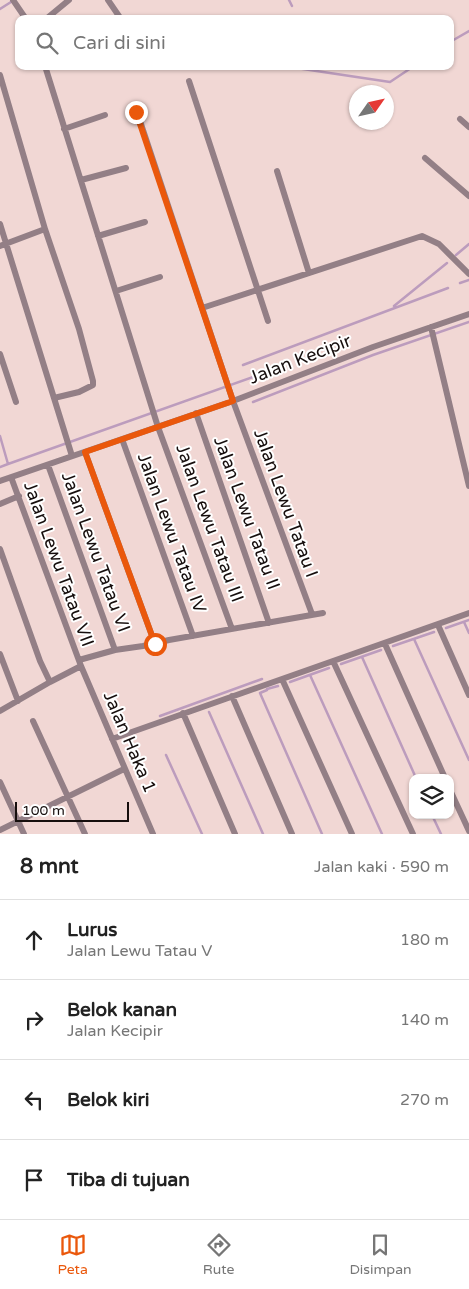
<!DOCTYPE html>
<html lang="id">
<head>
<meta charset="utf-8">
<style>
  :root { --surface:#fff; --page:#f2f2f2; --text:#222; --muted:#767676; --line:#e0e0e0; --accent:#ea580c }
  body { margin:0; font-family:"Varela Round",sans-serif; background:var(--page); color:var(--text) }
  .controls { position:absolute; right:15px; bottom:15px; display:grid; overflow:hidden; border-radius:10px; box-shadow:0 1px 4px #0004 }
  .controls button { width:45px; height:45px; display:grid; place-items:center; padding:0; border:0; border-bottom:1px solid var(--line); background:var(--surface); color:var(--text); font:25px sans-serif }
  .compass { position:absolute; left:349px; top:85px; width:45px; height:45px; border-radius:50%; background:var(--surface); box-shadow:0 1px 4px #0004; rotate:56deg }
  .scale { position:absolute; left:15px; bottom:12px; width:114px; box-sizing:border-box; padding-left:5px; border:2px solid #160e0d; border-top:0; font-size:14px; line-height:18px; white-space:nowrap; color:#160e0d; -webkit-text-stroke:4px #fff; paint-order:stroke }
  .stop { position:absolute; width:15px; height:15px; margin:-11px; border:4px solid #ea580c; border-radius:50%; background:#fff }
  .stop.end { background:#ea580c; border-color:#fff; box-shadow:0 1px 5px #0008 }
  .list { margin:0; padding:0; list-style:none }
  h2 { display:flex; justify-content:space-between; align-items:center; height:65px; margin:0; padding:0 20px; font-size:21px }
  h2 small { font-size:16px; font-weight:400; color:var(--muted) }
  .list li { display:grid; grid-template-columns:32px 1fr auto; gap:15px; align-items:center; box-sizing:border-box; height:80px; padding:0 20px; border-top:1px solid var(--line) }
  .list b { display:block; font-size:19px; white-space:nowrap }
  .list p { margin:0; font-size:16px; white-space:nowrap; color:var(--muted) }
  .list em { font-size:16px; font-style:normal; color:var(--muted) }
  .icon { flex:none; width:28px; height:28px; fill:none; stroke:currentColor; stroke-width:2; stroke-linecap:round; stroke-linejoin:round }
  .map { position:relative; flex:none; width:469px; height:834px; overflow:hidden }
  .search { position:absolute; background:var(--surface); box-shadow:0 1px 4px #0004; left:15px; right:15px; top:15px; height:55px; display:flex; align-items:center; gap:12px; box-sizing:border-box; padding:0 18px; border-radius:10px; color:var(--muted); font-size:19px }
  .sheet { height:385px; background:var(--surface) }
  nav { display:flex; justify-content:space-around; align-items:center; box-sizing:border-box; height:70px; border-top:1px solid var(--line); background:var(--surface); font-size:14px; color:var(--muted) }
  nav a { display:grid; justify-items:center; gap:2px }
  nav .on { color:var(--accent) }
  .map>svg:first-child { display:block }
</style>
</head>
<body>
<div class="map">
<svg width="469" height="834" viewBox="0 0 469 834">
  <rect width="100%" height="100%" fill="#f1d7d4"/>
  <g fill="none" stroke-linecap="round" stroke-linejoin="round">
    <path stroke="#bc9cbd" stroke-width="2.5" d="M 289,0 L 292,6
      M 0,9 L 11,2
      M 450,42 L 469,31
      M 283,66 L 390,82 L 414,66
      M 456,255 L 469,244
      M 460,283 L 469,280
      M 394,306 L 447,263
      M 243,365 L 448,288
      M 253,402 L 373,355 L 469,322
      M 0,436 L 8,464 L 256,376
      M 0,467 L 8,464
      M 464,622 L 469,633
      M 446,628 L 469,620
      M 414,639 L 469,760
      M 393,646 L 434,632
      M 362,657 L 416,778
      M 341,664 L 381,650
      M 310,675 L 382,834
      M 290,682 L 329,668
      M 267,689 L 278,686
      M 267,690 L 260,693 L 322,834
      M 209,712 L 263,834
      M 160,716 L 262,679
      M 166,755 L 202,834
      M 432,815 L 441,834"/>
    <path stroke="#937f86" stroke-width="6" d="M 13,0 L 26,19
      M 108,0 L 121,19
      M 46,19 L 69,0
      M 45,66 L 158,427 L 232,629
      M 0,75 L 45,229 L 0,246
      M 189,81 L 268,321
      M 137,112 L 233,401 L 312,614
      M 460,119 L 469,127
      M 64,129 L 105,115
      M 425,158 L 469,196
      M 277,171 L 309,273
      M 81,180 L 126,168
      M 0,224 L 72,456
      M 45,229 L 79,329 L 93,381 L 93,385 L 79,392 L 54,398
      M 98,236 L 145,222
      M 116,291 L 160,277
      M 202,308 L 422,236 L 439,244 L 469,274
      M 431,327 L 469,486
      M 0,354 L 16,402
      M 196,413 L 269,623
      M 122,439 L 193,636
      M 85,452 L 155,644
      M 48,465 L 115,650
      M 11,477 L 81,666 L 153,834
      M 0,481 L 233,401 L 373,347 L 469,314
      M 0,504 L 19,496
      M 0,549 L 40,661 L 50,682
      M 438,625 L 469,695
      M 385,644 L 445,778
      M 0,654 L 18,701
      M 79,660 L 115,650 L 143,646 L 169,640 L 323,613
      M 333,661 L 413,834
      M 282,679 L 352,834
      M 232,696 L 292,834
      M 0,711 L 50,682 L 81,666
      M 183,713 L 235,834
      M 33,721 L 85,834
      M 112,739 L 469,613
      M 0,782 L 24,834
      M 450,790 L 469,831
      M 0,830 L 124,769"/>
  </g>
  <g fill="none" stroke-linecap="round" stroke-linejoin="round">
    <path stroke="#ea580c" stroke-width="6" d="M 136,112 L 233,401 L 85,452 L 155,644"/>
  </g>
  <g text-anchor="middle" dominant-baseline="central" stroke-width="4" stroke-linejoin="round" paint-order="stroke">
    <g font-size="18" fill="#160e0d" stroke="#fff">
      <text transform="translate(300 359) rotate(-21)">Jalan Kecipir</text>
      <text transform="translate(286 503) rotate(70)">Jalan Lewu Tatau I</text>
      <text transform="translate(247 513) rotate(70)">Jalan Lewu Tatau II</text>
      <text transform="translate(210 523) rotate(70)">Jalan Lewu Tatau III</text>
      <text transform="translate(172 533) rotate(70)">Jalan Lewu Tatau IV</text>
      <text transform="translate(96 552) rotate(70)">Jalan Lewu Tatau VI</text>
      <text transform="translate(59 564) rotate(70)">Jalan Lewu Tatau VII</text>
      <text transform="translate(130 742) rotate(67)">Jalan Haka 1</text>
    </g>
  </g>
</svg>
<div class="controls">
<button><svg class="icon" aria-label="layers" viewBox="0 0 24 24"><path d="M12 4l9 5-9 5-9-5zM3 14l9 5 9-5"/></svg></button>
</div>
<svg class="compass" viewBox="-18 -18 36 36"><path d="M0-13l5 13h-10z" fill="#e53935"/><path d="M0 13l5-13h-10z" fill="#767676"/></svg>
<div class="scale">100 m</div>
<div class="stop" style="left:155px;top:644px"></div>
<div class="stop end" style="left:136px;top:112px"></div>
<div class="search"><svg class="icon" aria-label="search" viewBox="0 0 24 24"><circle cx="10" cy="10" r="6"/><path d="M15 15l6 6"/></svg>Cari di sini</div>
</div>
<section class="sheet">
<h2>8 mnt<small>Jalan kaki · 590 m</small></h2>
<ul class="list">
<li><svg class="icon" aria-label="ahead" viewBox="0 0 24 24"><path d="M12 20V5M6 11l6-6 6 6"/></svg><div><b>Lurus</b><p>Jalan Lewu Tatau V</p></div><em>180 m</em></li>
<li><svg class="icon" aria-label="right" viewBox="0 0 24 24"><path d="M7 20v-9h11M14 6l5 5-5 5"/></svg><div><b>Belok kanan</b><p>Jalan Kecipir</p></div><em>140 m</em></li>
<li><svg class="icon" aria-label="left" viewBox="0 0 24 24"><path d="M17 20v-9H6M10 6l-5 5 5 5"/></svg><div><b>Belok kiri</b></div><em>270 m</em></li>
<li><svg class="icon" aria-label="arrive" viewBox="0 0 24 24"><path d="M6 21V4h12l-3 4 3 4H6"/></svg><div><b>Tiba di tujuan</b></div></li>
</ul>
</section>
<nav>
<a class="on"><svg class="icon" aria-label="map" viewBox="0 0 24 24"><path d="M3 6l6-2 6 2 6-2v14l-6 2-6-2-6 2zM9 4v14M15 6v14"/></svg>Peta</a>
<a><svg class="icon" aria-label="directions" viewBox="0 0 24 24"><path d="M12 3l9 9-9 9-9-9zM9 14v-3h6M13 9l2 2-2 2"/></svg>Rute</a>
<a><svg class="icon" aria-label="saved" viewBox="0 0 24 24"><path d="M7 4h10v16l-5-4-5 4z"/></svg>Disimpan</a>
</nav>
</body>
</html>
